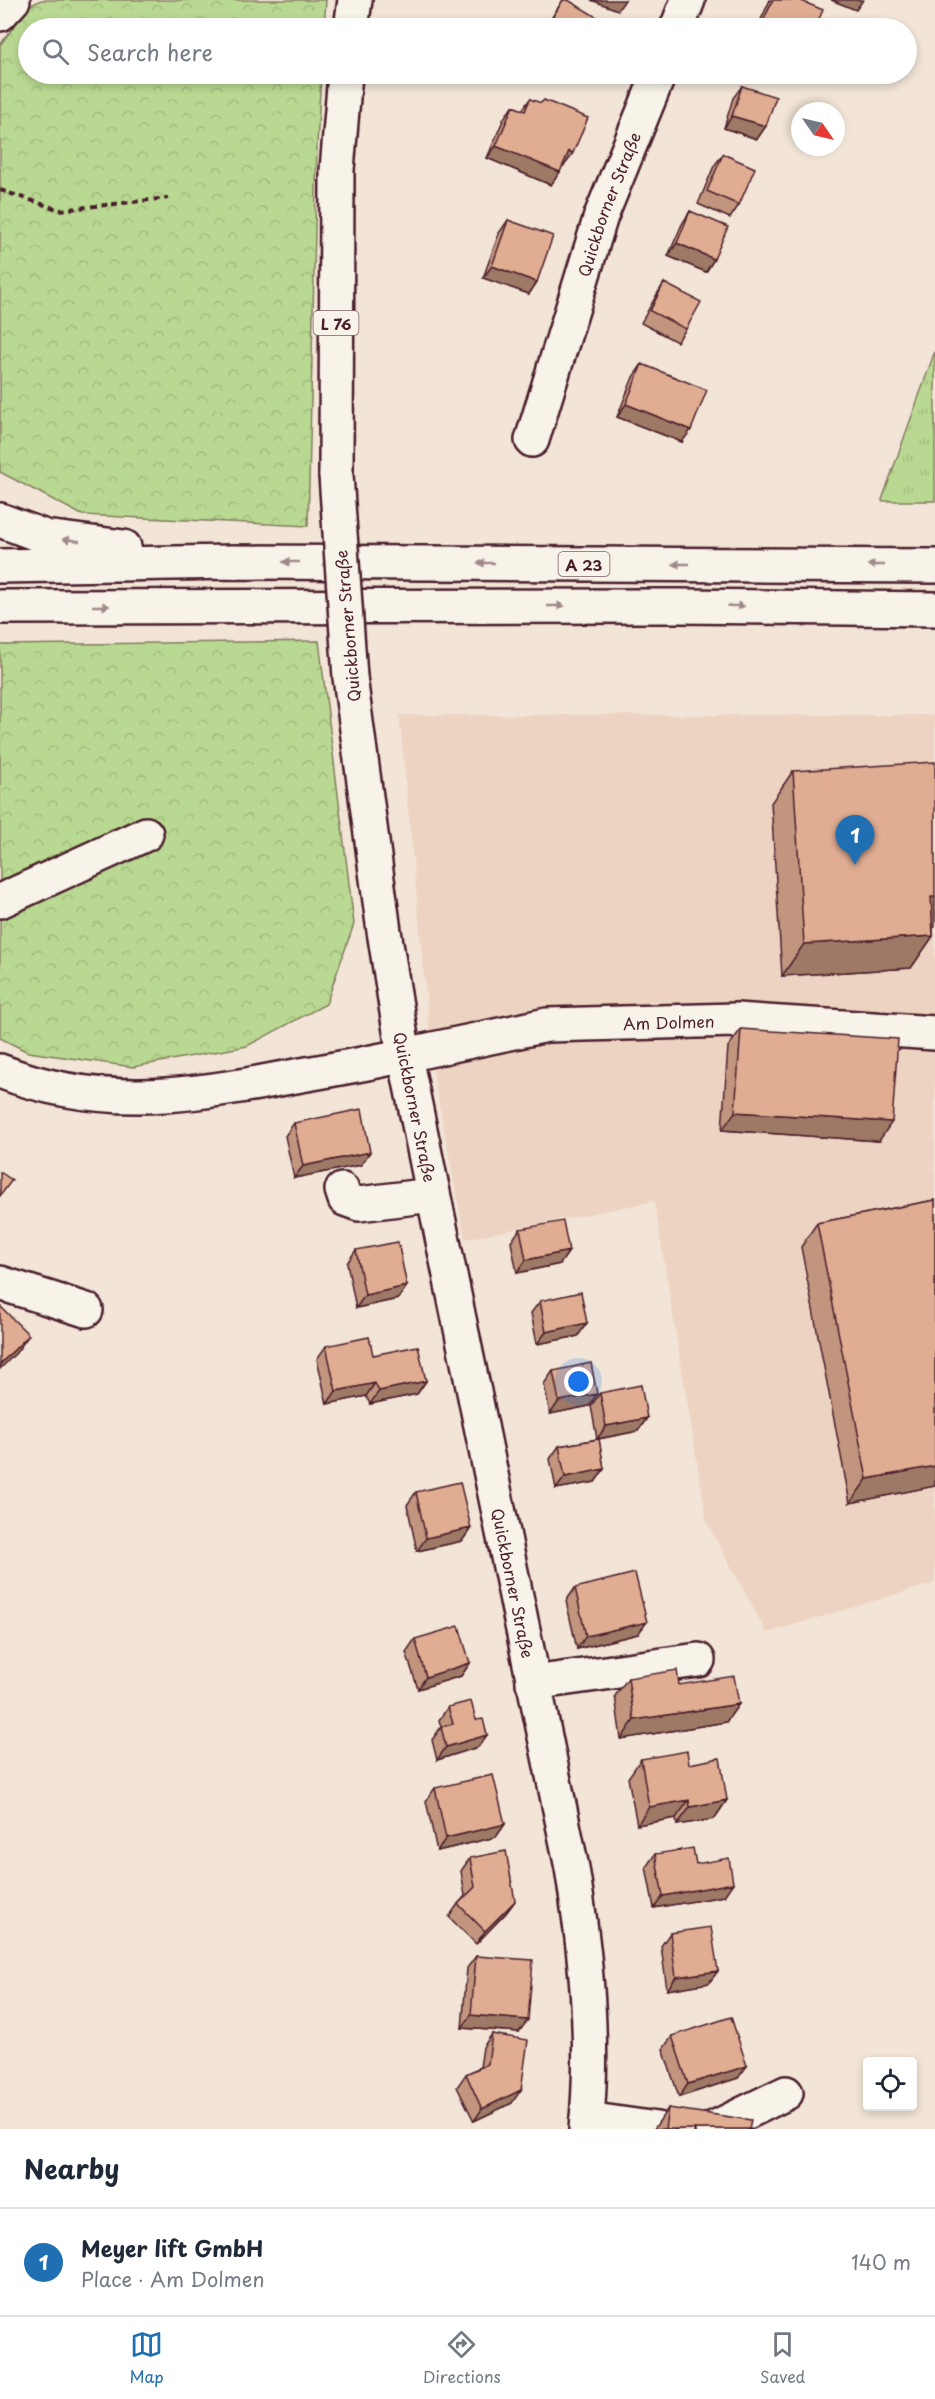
<!DOCTYPE html>
<html lang="en">
<head>
<meta charset="utf-8">
<style>
  :root { --surface:#fff; --page:#f6f6f7; --text:#1f2937; --muted:#747a83; --line:#e0e1e3; --accent:#1f6fb2 }
  body { margin:0; font-family:"Playpen Sans",sans-serif; background:var(--page); color:var(--text) }
  .controls { position:absolute; right:18px; bottom:18px; display:grid; overflow:hidden; border-radius:6px; box-shadow:0 3px 9px #0003 }
  .controls button { width:54px; height:54px; display:grid; place-items:center; padding:0; border:0; border-bottom:2px solid var(--line); background:var(--surface); color:var(--text); font:30px sans-serif }
  .compass { position:absolute; left:791px; top:102px; width:54px; height:54px; border-radius:50%; background:var(--surface); box-shadow:0 3px 9px #0003; rotate:124deg }
  .you { position:absolute; left:579px; top:1382px; width:21px; height:21px; margin:-15px; border:4px solid #fff; border-radius:50%; background:#1a73e8; box-shadow:0 0 0 9px #1a73e833 }
  .badge { display:grid; place-items:center; width:39px; height:39px; border-radius:50%; background:var(--accent); color:#fff; font-size:20px; font-weight:700 }
  .pin { position:absolute; translate:-50% -50px; filter:drop-shadow(0 2px 3px #0008) }
  .pin::after { content:''; position:absolute; top:32px; width:21px; height:18px; background:inherit; clip-path:polygon(0 0,100% 0,50% 100%) }
  .list { margin:0; padding:0; list-style:none }
  h2 { display:flex; justify-content:space-between; align-items:center; height:78px; margin:0; padding:0 24px; font-size:26px }
  h2 small { font-size:20px; font-weight:400; color:var(--muted) }
  .list li { display:grid; grid-template-columns:39px 1fr auto; gap:18px; align-items:center; box-sizing:border-box; height:108px; padding:0 24px; border-top:2px solid var(--line) }
  .list b { display:block; font-size:22px; white-space:nowrap }
  .list p { margin:0; font-size:20px; white-space:nowrap; color:var(--muted) }
  .list em { font-size:20px; font-style:normal; color:var(--muted) }
  .icon { flex:none; width:33px; height:33px; fill:none; stroke:currentColor; stroke-width:2; stroke-linecap:round; stroke-linejoin:round }
  .map { position:relative; flex:none; width:935px; height:2129px; overflow:hidden }
  .search { position:absolute; background:var(--surface); box-shadow:0 3px 9px #0003; left:18px; right:18px; top:18px; height:66px; display:flex; align-items:center; gap:15px; box-sizing:border-box; padding:0 21px; border-radius:33px; color:var(--muted); font-size:22px }
  .sheet { height:186px; background:var(--surface) }
  nav { display:flex; justify-content:space-around; align-items:center; box-sizing:border-box; height:84px; border-top:2px solid var(--line); background:var(--surface); font-size:16px; color:var(--muted) }
  nav a { display:grid; justify-items:center; gap:3px }
  nav .on { color:var(--accent) }
  .map>svg:first-child { display:block }
</style>
</head>
<body>
<div class="map">
<svg width="935" height="2129" viewBox="0 0 935 2129">
  <defs>
    <pattern id="grass-tufts" width="24" height="20" patternUnits="userSpaceOnUse" patternTransform="scale(1.5)"><rect width="24" height="20" fill="#b9d992"/><path d="M3 7l-1-3M5 7V3M7 7l1-3M15 17l-1-3M17 17v-4M19 17l1-3" fill="none" stroke="#a1ba7e"/></pattern>
    <pattern id="forest-crowns" width="20" height="18" patternUnits="userSpaceOnUse" patternTransform="scale(1.5)"><rect width="20" height="18" fill="#b9d992"/><path d="M2 6a3 3 0 1 1 6 0M12 15a3 3 0 1 1 6 0" fill="none" stroke="#a1ba7e"/></pattern>
  </defs>
  <rect width="100%" height="100%" fill="#f2e5d7"/>
  <filter id="ink" filterUnits="userSpaceOnUse"><feTurbulence type="fractalNoise" baseFrequency=".0167" numOctaves="2"/><feDisplacementMap in="SourceGraphic" scale="12" xChannelSelector="R" yChannelSelector="G"/><feConvolveMatrix kernelMatrix="1 2 1 2 8 2 1 2 1" color-interpolation-filters="sRGB"/></filter>
  <g filter="url(#ink)">
    <path fill="#edd4c2" d="M 399,715 L 935,715 L 935,1583 L 767,1633 L 707,1523 L 654,1201 L 465,1239 L 434,1078 Z"/>
    <path fill="url(#grass-tufts)" stroke="#827c5e" stroke-width="1.5" d="M 935,351 L 935,501 L 882,501 L 882,500 Z"/>
    <path fill="url(#forest-crowns)" stroke="#827c5e" stroke-width="1.5" d="M 41,0 L 326,0 L 324,28 L 28,28 L 28,74 L 321,74 L 317,145 L 308,526 L 82,515 L 0,472 L 0,45 L 29,6 Z
      M 319,641 L 354,924 L 326,1004 L 247,1046 L 133,1067 L 28,1052 L 0,1038 L 0,645 Z"/>
    <g fill="none" stroke-linecap="round" stroke-linejoin="round">
      <defs>
        <g id="minor">
          <path d="M 677,28 L 688,0"/>
          <path id="s1" d="M 532,440 L 601,216 L 659,74"/>
          <path d="M 0,901 L 146,834"/>
          <path id="s2" d="M 405,1055 L 547,1025 L 736,1020 L 935,1033"/>
          <path d="M 342,1190 L 345,1199 L 359,1204 L 432,1195"/>
          <path d="M 0,1283 L 86,1310"/>
          <path d="M 533,1683 L 698,1660"/>
          <path d="M 587,2119 L 657,2129"/>
          <path d="M 712,2129 L 786,2093"/>
        </g>
        <g id="major">
          <path d="M 0,14 L 13,0"/>
          <path d="M 351,28 L 355,0"/>
          <path d="M 336,475 L 337,170 L 345,74"/>
          <path id="s3" d="M 350,677 L 384,931 L 401,1037 L 572,1868 C 586,1955 595,2041 586,2129"/>
          <path d="M 0,1071 C 95,1108 182,1098 279,1079 C 321,1071 363,1065 405,1055"/>
        </g>
        <path id="highway" d="M 0,520 L 45,537 L 124,547
          M 0,566 L 233,562 L 935,566
          M 0,607 L 678,606 L 935,609"/>
      </defs>
      <use href="#minor" stroke="#4a1f2b" stroke-width="38"/>
      <use href="#major" stroke="#4a1f2b" stroke-width="38"/>
      <use href="#highway" stroke="#4a1f2b" stroke-width="38"/>
      <path stroke="#4a1f2b" stroke-width="4" stroke-dasharray="6 4.5" stroke-linecap="butt" d="M 0,190 L 60,210 L 168,198"/>
      <use href="#minor" stroke="#f7f3e8" stroke-width="33"/>
      <use href="#major" stroke="#f7f3e8" stroke-width="33"/>
      <use href="#highway" stroke="#f7f3e8" stroke-width="33"/>
      <defs>
        <path id="major-bridge" d="M 336,475 L 350,677"/>
      </defs>
      <use href="#major-bridge" stroke="#4a1f2b" stroke-width="38" stroke-linecap="butt"/>
      <use href="#major-bridge" stroke="#f7f3e8" stroke-width="33"/>
    </g>
    <path fill="#c1957e" stroke="#4a1f2b" stroke-width="1.5" d="M 563,0 L 611,28 L 545,28 Z
      M 770,0 L 799,0 L 815,28 L 757,28 Z
      M 562,74 L 584,74 L 578,83 Z
      M 742,86 L 766,126 L 757,139 L 724,128 L 733,98 Z
      M 530,99 L 564,166 L 563,165 L 551,185 L 487,158 L 504,118 L 513,106 L 522,110 Z
      M 723,154 L 739,205 L 730,218 L 698,204 L 714,166 Z
      M 690,211 L 714,259 L 706,272 L 668,256 L 682,224 Z
      M 508,220 L 537,282 L 529,294 L 483,278 L 499,233 Z
      M 664,283 L 686,329 L 677,342 L 641,323 L 656,296 Z
      M 642,364 L 682,442 L 617,417 L 633,377 Z
      M 793,771 L 933,927 L 933,936 L 911,968 L 782,976 L 771,803 Z
      M 741,1029 L 879,1141 L 722,1130 L 728,1047 Z
      M 294,1123 L 361,1165 L 294,1178 L 285,1136 Z
      M 935,1200 L 935,1486 L 850,1503 L 801,1247 L 817,1223 Z
      M 520,1229 L 569,1251 L 560,1264 L 517,1273 L 511,1242 Z
      M 356,1250 L 398,1299 L 356,1308 L 347,1263 Z
      M 540,1301 L 578,1336 L 537,1344 L 531,1313 Z
      M 326,1346 L 373,1355 L 426,1381 L 417,1394 L 370,1404 L 366,1396 L 327,1404 L 317,1359 Z
      M 553,1371 L 589,1406 L 550,1414 L 544,1384 Z
      M 600,1393 L 647,1418 L 638,1431 L 599,1439 L 604,1469 L 595,1482 L 556,1489 L 550,1459 L 559,1446 L 597,1439 L 591,1406 Z
      M 416,1492 L 471,1528 L 462,1541 L 417,1551 L 407,1505 Z
      M 575,1588 L 638,1634 L 577,1649 L 566,1601 Z
      M 415,1639 L 470,1663 L 461,1676 L 418,1689 L 406,1652 Z
      M 628,1678 L 679,1685 L 739,1704 L 726,1722 L 621,1739 L 615,1696 Z
      M 448,1707 L 476,1720 L 487,1735 L 478,1747 L 437,1760 L 432,1740 L 441,1727 L 439,1720 Z
      M 641,1759 L 689,1764 L 727,1800 L 714,1819 L 677,1825 L 676,1818 L 637,1825 L 628,1778 Z
      M 435,1788 L 505,1824 L 496,1837 L 437,1851 L 426,1801 Z
      M 655,1854 L 696,1864 L 724,1896 L 654,1908 L 646,1867 Z
      M 470,1858 L 515,1901 L 506,1913 L 476,1944 L 449,1917 L 458,1904 L 465,1896 L 461,1871 Z
      M 670,1933 L 709,1983 L 667,1990 L 661,1946 Z
      M 476,1956 L 519,2032 L 462,2028 L 467,1968 Z
      M 492,2034 L 512,2103 L 474,2121 L 457,2087 L 466,2074 L 480,2067 L 483,2047 Z
      M 672,2036 L 738,2078 L 679,2097 L 663,2049 Z
      M 668,2108 L 749,2129 L 654,2129 Z"/>
    <path fill="#9d7966" stroke="#4a1f2b" stroke-width="1.5" d="M 591,0 L 625,0 L 618,10 Z
      M 831,0 L 863,0 L 856,10 Z
      M 732,116 L 766,126 L 757,139 L 724,128 Z
      M 496,146 L 560,172 L 551,185 L 487,158 Z
      M 569,151 L 573,153 L 564,166 L 560,164 Z
      M 677,243 L 714,259 L 706,272 L 668,256 Z
      M 492,266 L 537,282 L 529,294 L 483,278 Z
      M 626,404 L 691,430 L 682,442 L 617,417 Z
      M 931,897 L 935,897 L 935,927 L 908,929 Z
      M 933,936 L 911,968 L 782,976 L 804,944 Z
      M 735,1112 L 892,1122 L 879,1141 L 722,1130 Z
      M 370,1152 L 361,1165 L 294,1178 L 303,1166 Z
      M 569,1251 L 560,1264 L 517,1273 L 526,1260 Z
      M 407,1286 L 398,1299 L 356,1308 L 365,1295 Z
      M 587,1323 L 578,1336 L 537,1344 L 546,1332 Z
      M 29,1335 L 16,1353 L 0,1369 L 0,1364 Z
      M 426,1381 L 417,1394 L 370,1404 L 379,1391 Z
      M 375,1383 L 366,1396 L 327,1404 L 336,1391 Z
      M 597,1394 L 589,1406 L 550,1414 L 559,1401 Z
      M 647,1418 L 638,1431 L 597,1439 L 606,1426 Z
      M 935,1466 L 935,1486 L 850,1503 L 867,1479 Z
      M 604,1469 L 595,1482 L 556,1489 L 565,1477 Z
      M 471,1528 L 462,1541 L 417,1551 L 426,1538 Z
      M 647,1622 L 638,1634 L 577,1649 L 586,1636 Z
      M 470,1663 L 461,1676 L 418,1689 L 426,1677 Z
      M 739,1704 L 726,1722 L 621,1739 L 634,1720 Z
      M 487,1735 L 478,1747 L 437,1760 L 446,1747 Z
      M 689,1800 L 676,1818 L 637,1825 L 649,1807 Z
      M 727,1800 L 714,1819 L 677,1825 L 690,1807 Z
      M 505,1824 L 496,1837 L 437,1851 L 446,1838 Z
      M 733,1883 L 724,1896 L 654,1908 L 663,1896 Z
      M 515,1901 L 506,1913 L 476,1944 L 485,1931 Z
      M 718,1971 L 709,1983 L 667,1990 L 676,1977 Z
      M 471,2015 L 528,2020 L 519,2032 L 462,2028 Z
      M 747,2066 L 738,2078 L 679,2097 L 688,2084 Z
      M 521,2090 L 512,2103 L 474,2121 L 482,2109 Z"/>
    <path fill="#e0ad92" stroke="#4a1f2b" stroke-width="1.5" d="M 563,0 L 568,0 L 612,26 L 611,28 L 546,28 Z
      M 773,0 L 799,0 L 823,10 L 815,28 L 760,28 Z
      M 742,86 L 776,97 L 766,126 L 732,116 Z
      M 530,99 L 541,103 L 544,100 L 588,118 L 573,153 L 569,151 L 560,172 L 496,146 L 513,106 L 525,111 Z
      M 723,154 L 755,168 L 739,205 L 707,191 Z
      M 690,211 L 728,227 L 714,259 L 677,243 Z
      M 508,220 L 553,236 L 537,282 L 492,266 Z
      M 664,283 L 701,302 L 686,329 L 650,311 Z
      M 642,364 L 707,390 L 691,430 L 626,404 Z
      M 935,762 L 935,897 L 931,897 L 933,936 L 804,944 L 793,771 Z
      M 741,1029 L 898,1039 L 892,1122 L 735,1112 Z
      M 362,1109 L 370,1152 L 303,1166 L 294,1123 Z
      M 0,1172 L 12,1180 L 0,1196 Z
      M 935,1200 L 935,1466 L 867,1479 L 817,1223 Z
      M 563,1221 L 569,1251 L 526,1260 L 520,1229 Z
      M 398,1242 L 407,1286 L 365,1295 L 356,1250 Z
      M 581,1292 L 587,1323 L 546,1332 L 540,1301 Z
      M 0,1306 L 29,1335 L 0,1364 Z
      M 369,1337 L 373,1355 L 418,1346 L 426,1381 L 379,1391 L 375,1383 L 336,1391 L 326,1346 Z
      M 591,1363 L 597,1394 L 559,1401 L 553,1371 Z
      M 641,1385 L 647,1418 L 606,1426 L 600,1393 Z
      M 599,1439 L 604,1469 L 565,1477 L 559,1446 Z
      M 460,1482 L 471,1528 L 426,1538 L 416,1492 Z
      M 635,1573 L 647,1622 L 586,1636 L 575,1588 Z
      M 459,1626 L 470,1663 L 426,1677 L 415,1639 Z
      M 677,1670 L 679,1685 L 734,1676 L 739,1704 L 634,1720 L 628,1678 Z
      M 471,1701 L 476,1720 L 483,1719 L 487,1735 L 446,1747 L 441,1727 L 453,1724 L 448,1707 Z
      M 687,1751 L 689,1764 L 720,1758 L 727,1800 L 690,1807 L 689,1800 L 649,1807 L 641,1759 Z
      M 493,1775 L 505,1824 L 446,1838 L 435,1788 Z
      M 693,1848 L 696,1864 L 729,1858 L 733,1883 L 663,1896 L 655,1854 Z
      M 506,1851 L 515,1901 L 485,1931 L 458,1904 L 475,1887 L 470,1858 Z
      M 711,1927 L 718,1971 L 676,1977 L 670,1933 Z
      M 476,1956 L 533,1960 L 528,2020 L 471,2015 Z
      M 731,2017 L 747,2066 L 688,2084 L 672,2036 Z
      M 492,2034 L 528,2040 L 521,2090 L 482,2109 L 466,2074 L 488,2064 Z
      M 668,2108 L 751,2120 L 749,2129 L 665,2129 Z"/>
    <defs><path id="oneway-solid" d="M-6-.8H1V-3.2L6.5 0L1 3.2V.8H-6Z" transform="scale(1.5)"/></defs>
    <g fill="#a0898a">
      <use href="#oneway-solid" transform="translate(71 540) rotate(-172)"/>
      <use href="#oneway-solid" transform="translate(291 562) rotate(-180)"/>
      <use href="#oneway-solid" transform="translate(486 563) rotate(-180)"/>
      <use href="#oneway-solid" transform="translate(681 564) rotate(-180)"/>
      <use href="#oneway-solid" transform="translate(876 565) rotate(-180)"/>
      <use href="#oneway-solid" transform="translate(101 606)"/>
      <use href="#oneway-solid" transform="translate(556 606)"/>
      <use href="#oneway-solid" transform="translate(736 606) rotate(1)"/>
    </g>
  </g>
  <g text-anchor="middle" dominant-baseline="central" stroke-width="6" stroke-linejoin="round" paint-order="stroke">
    <g fill="#f7f3e8" stroke="#7e5f64" stroke-width="1.5">
      <rect x="313.5" y="311" width="45" height="24" rx="4.5"/>
      <rect x="558.5" y="552" width="51" height="24" rx="4.5"/>
    </g>
    <g font-size="15" font-weight="bold" fill="#4a1f2b">
      <text x="336" y="323">L 76</text>
      <text x="584" y="564">A 23</text>
    </g>
    <g font-size="16" fill="#4a1f2b" stroke="#f7f3e8">
      <text stroke="none"><textPath href="#s1" startOffset="248">Quickborner Straße</textPath></text>
      <text transform="translate(347 626) rotate(-95)">Quickborner Straße</text>
      <text stroke="none"><textPath href="#s2" startOffset="267">Am Dolmen</textPath></text>
      <text stroke="none"><textPath href="#s3" startOffset="435">Quickborner Straße</textPath></text>
      <text stroke="none"><textPath href="#s3" startOffset="921">Quickborner Straße</textPath></text>
    </g>
  </g>
</svg>
<div class="controls">
<button><svg class="icon" aria-label="locate" viewBox="0 0 24 24"><circle cx="12" cy="12" r="6"/><path d="M12 2v4M12 18v4M2 12h4M18 12h4"/></svg></button>
</div>
<svg class="compass" viewBox="-18 -18 36 36"><path d="M0-13l5 13h-10z" fill="#e53935"/><path d="M0 13l5-13h-10z" fill="#747a83"/></svg>
<div class="you"></div>
<div class="pin badge" style="left:855px;top:865px">1</div>
<div class="search"><svg class="icon" aria-label="search" viewBox="0 0 24 24"><circle cx="10" cy="10" r="6"/><path d="M15 15l6 6"/></svg>Search here</div>
</div>
<section class="sheet">
<h2>Nearby<small></small></h2>
<ul class="list">
<li><span class="badge">1</span><div><b>Meyer lift GmbH</b><p>Place · Am Dolmen</p></div><em>140 m</em></li>
</ul>
</section>
<nav>
<a class="on"><svg class="icon" aria-label="map" viewBox="0 0 24 24"><path d="M3 6l6-2 6 2 6-2v14l-6 2-6-2-6 2zM9 4v14M15 6v14"/></svg>Map</a>
<a><svg class="icon" aria-label="directions" viewBox="0 0 24 24"><path d="M12 3l9 9-9 9-9-9zM9 14v-3h6M13 9l2 2-2 2"/></svg>Directions</a>
<a><svg class="icon" aria-label="saved" viewBox="0 0 24 24"><path d="M7 4h10v16l-5-4-5 4z"/></svg>Saved</a>
</nav>
</body>
</html>
